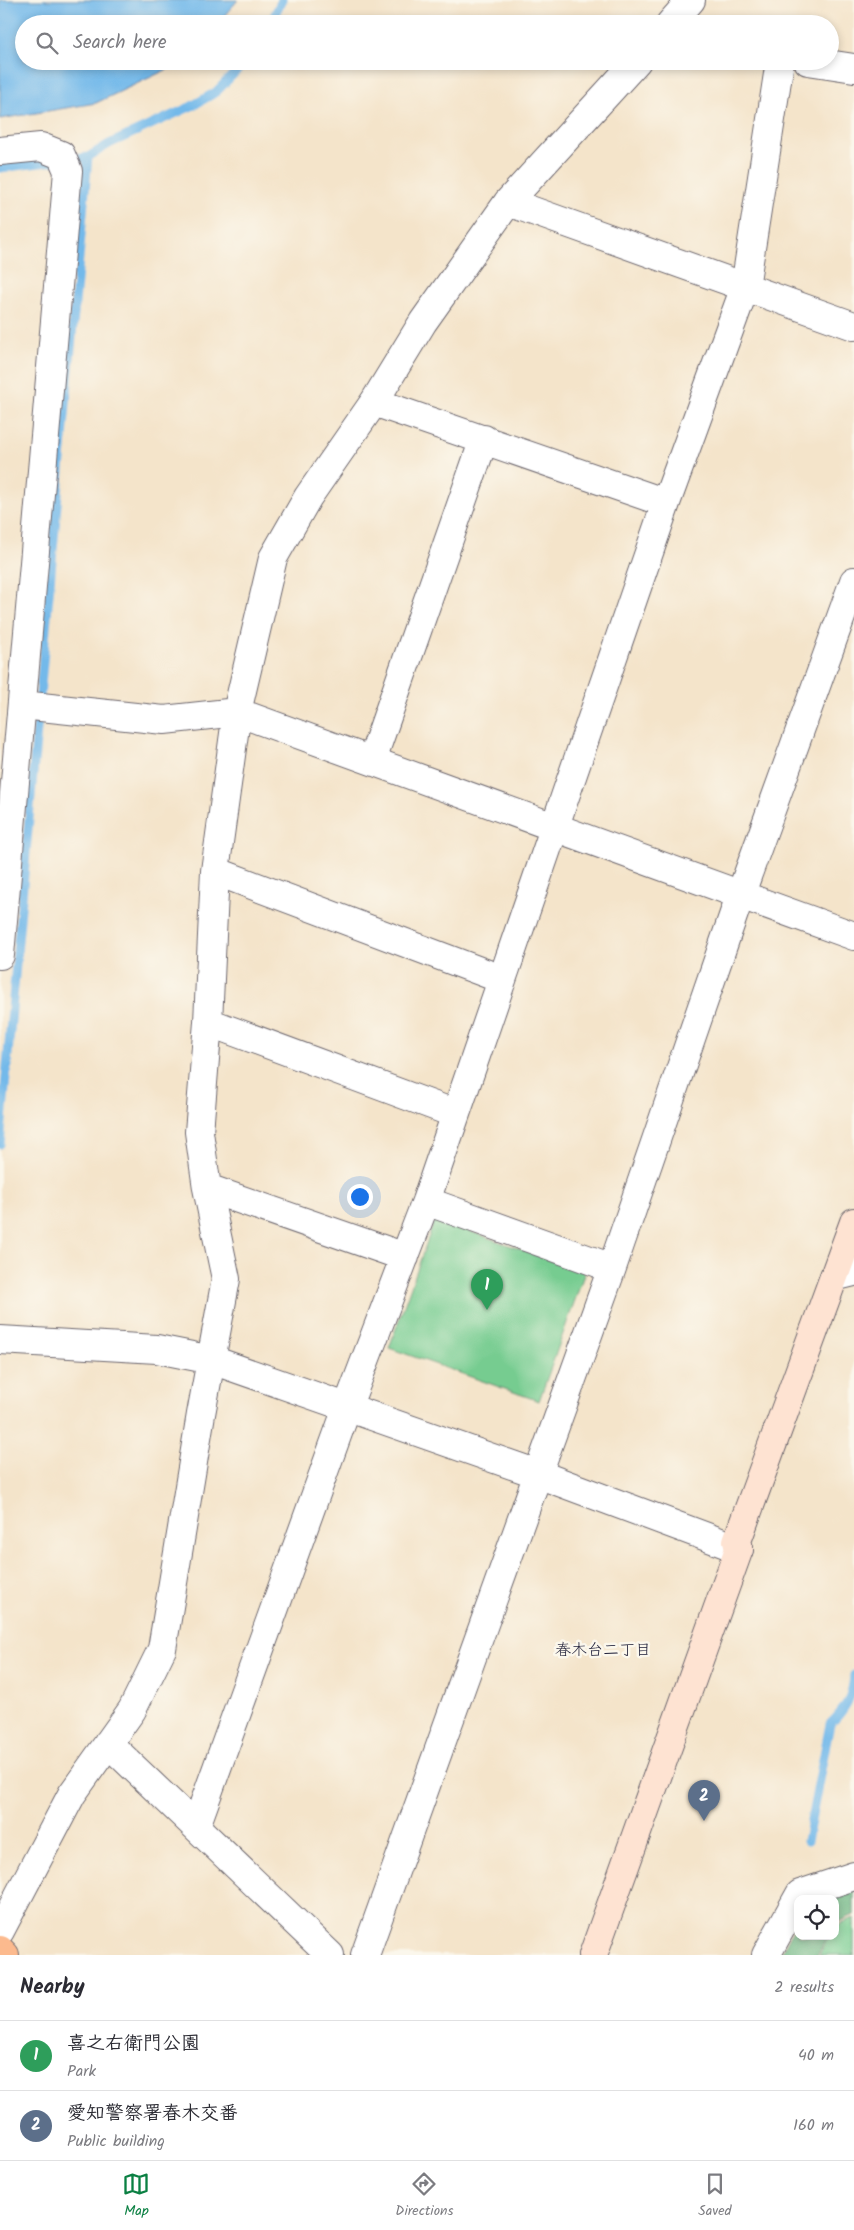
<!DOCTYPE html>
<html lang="en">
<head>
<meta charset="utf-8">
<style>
  :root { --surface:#fff; --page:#f2f2f3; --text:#2b2b33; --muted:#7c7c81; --line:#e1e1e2; --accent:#0b8043 }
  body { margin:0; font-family:Kalam,"Klee One",sans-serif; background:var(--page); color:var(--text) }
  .controls { position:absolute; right:15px; bottom:15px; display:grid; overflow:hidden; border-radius:10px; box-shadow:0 2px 8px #0003 }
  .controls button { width:45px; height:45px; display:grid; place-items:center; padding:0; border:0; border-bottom:1px solid var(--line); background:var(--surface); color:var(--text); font:25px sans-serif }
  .you { position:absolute; left:359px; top:1196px; width:18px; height:18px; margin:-12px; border:4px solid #fff; border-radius:50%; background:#1a73e8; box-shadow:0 0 0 8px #1a73e833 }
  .badge { display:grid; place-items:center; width:32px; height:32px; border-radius:50%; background:var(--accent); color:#fff; font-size:16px; font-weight:700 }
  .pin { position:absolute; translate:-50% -41px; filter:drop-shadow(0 1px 2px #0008) }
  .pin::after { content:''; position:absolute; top:26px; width:18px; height:15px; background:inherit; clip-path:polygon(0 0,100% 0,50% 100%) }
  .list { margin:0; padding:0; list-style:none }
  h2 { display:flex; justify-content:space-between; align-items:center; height:65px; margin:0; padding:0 20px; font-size:21px }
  h2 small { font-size:16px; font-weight:400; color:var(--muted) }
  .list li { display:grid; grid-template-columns:32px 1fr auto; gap:15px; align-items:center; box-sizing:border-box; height:70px; padding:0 20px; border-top:1px solid var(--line) }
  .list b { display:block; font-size:19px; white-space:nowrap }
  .list p { margin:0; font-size:16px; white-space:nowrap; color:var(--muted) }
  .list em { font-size:16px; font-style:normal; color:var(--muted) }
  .icon { flex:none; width:28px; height:28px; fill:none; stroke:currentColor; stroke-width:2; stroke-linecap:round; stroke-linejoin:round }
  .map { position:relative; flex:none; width:854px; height:1955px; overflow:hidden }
  .search { position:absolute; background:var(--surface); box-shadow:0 2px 8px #0003; left:15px; right:15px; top:15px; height:55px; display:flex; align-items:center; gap:12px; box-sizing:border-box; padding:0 18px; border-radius:28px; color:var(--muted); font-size:19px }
  .sheet { height:205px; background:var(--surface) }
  nav { display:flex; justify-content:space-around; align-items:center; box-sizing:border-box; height:70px; border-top:1px solid var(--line); background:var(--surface); font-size:14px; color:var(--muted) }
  nav a { display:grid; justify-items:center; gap:2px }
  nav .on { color:var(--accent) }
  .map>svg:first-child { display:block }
</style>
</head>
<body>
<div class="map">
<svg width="854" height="1955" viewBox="0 0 854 1955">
  <rect width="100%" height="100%" fill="#fbf7ec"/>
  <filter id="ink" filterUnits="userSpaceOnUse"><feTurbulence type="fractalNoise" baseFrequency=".02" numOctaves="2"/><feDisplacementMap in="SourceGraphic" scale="10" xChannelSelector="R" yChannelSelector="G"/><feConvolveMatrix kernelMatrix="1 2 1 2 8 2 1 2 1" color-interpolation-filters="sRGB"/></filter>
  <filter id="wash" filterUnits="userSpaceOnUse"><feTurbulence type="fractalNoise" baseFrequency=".0096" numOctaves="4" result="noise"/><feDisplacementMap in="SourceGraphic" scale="20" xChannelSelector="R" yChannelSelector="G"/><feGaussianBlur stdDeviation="1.12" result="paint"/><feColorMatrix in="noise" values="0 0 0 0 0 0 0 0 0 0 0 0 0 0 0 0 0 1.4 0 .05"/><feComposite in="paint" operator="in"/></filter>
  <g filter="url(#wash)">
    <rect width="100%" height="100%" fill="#f4e4ca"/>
    <path fill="#76cc90" stroke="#4c7766" d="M 435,1219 L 585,1272 L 539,1401 L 389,1348 Z
      M 854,1918 L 854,1955 L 819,1955 L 829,1936 L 835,1936 L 835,1929 L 842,1923 Z"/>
    <path fill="#60b07a" stroke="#41695a" d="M 854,1891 L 854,1915 L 841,1921 L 835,1926 L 835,1899 L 818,1899 Z
      M 798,1920 L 798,1936 L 828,1936 L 817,1955 L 780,1955 Z"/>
    <path fill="#73b9ea" stroke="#4a6e92" d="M 0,0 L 238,0 L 217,24 L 24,24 L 24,61 L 177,61 L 170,68 L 96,103 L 0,119 Z"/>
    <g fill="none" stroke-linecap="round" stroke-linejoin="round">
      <path stroke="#73b9ea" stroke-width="9" d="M 270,24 L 282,0
        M 67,160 L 88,157 L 109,144 L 192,106 L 216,92 L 246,61
        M 0,168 L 55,161
        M 0,1144 L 88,157
        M 807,1841 L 830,1724 C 845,1710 853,1696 854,1675"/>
    </g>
  </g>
  <g filter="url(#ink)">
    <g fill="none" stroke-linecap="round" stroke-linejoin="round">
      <defs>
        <path id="street" d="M 670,24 L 691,0
          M 808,61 L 854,68
          M 0,151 L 41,147 L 61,155 L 68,171 L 0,955
          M 508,202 L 854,326
          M 374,402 L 666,503
          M 22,705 L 164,720 L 237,712 L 854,936
          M 372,760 L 484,439
          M 215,871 L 501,979
          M 208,1022 L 456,1114
          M 207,1188 L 405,1257
          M 426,1201 L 612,1268
          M 834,1277 L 854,1272
          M 0,1340 L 157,1349 L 212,1360 L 538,1474 L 739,1549
          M 108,1743 L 330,1955
          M 196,1826 L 347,1408 L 426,1201 L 666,503 L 745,287 L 780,61
          M 0,1931 L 72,1794 L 132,1710 L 162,1649 L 201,1414 L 226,1279 L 207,1188 L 199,1132 L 208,1022 L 215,871 L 237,712 L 273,558 L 308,497 L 374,402 L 423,322 L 508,202 L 637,61
          M 365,1955 L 612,1268 L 740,896 L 854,581
          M 766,1955 L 800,1894 L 854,1876"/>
        <path id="secondary" d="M 593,1955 L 739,1549 L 737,1541 L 854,1222"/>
        <path id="primary" d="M 0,1950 L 5,1955"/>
      </defs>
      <use href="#street" stroke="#6c666d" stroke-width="30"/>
      <use href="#secondary" stroke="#6c666d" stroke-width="30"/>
      <use href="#primary" stroke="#6c666d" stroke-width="30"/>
      <use href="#street" stroke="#fff" stroke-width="28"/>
      <use href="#secondary" stroke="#fee3d2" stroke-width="28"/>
      <use href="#primary" stroke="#fcba8e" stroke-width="28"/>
    </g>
  </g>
  <g text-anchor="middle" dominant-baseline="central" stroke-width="5" stroke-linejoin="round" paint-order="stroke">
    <g font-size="16" fill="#22223b" stroke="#fbf7ec">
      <text x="603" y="1650">春木台二丁目</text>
    </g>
  </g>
</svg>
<div class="controls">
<button><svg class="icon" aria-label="locate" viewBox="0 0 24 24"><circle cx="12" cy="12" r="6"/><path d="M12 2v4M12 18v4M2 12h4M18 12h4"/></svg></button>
</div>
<div class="you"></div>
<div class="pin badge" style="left:487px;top:1310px;background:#2e9e5b">1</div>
<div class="pin badge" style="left:704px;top:1821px;background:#5c6f8a">2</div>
<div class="search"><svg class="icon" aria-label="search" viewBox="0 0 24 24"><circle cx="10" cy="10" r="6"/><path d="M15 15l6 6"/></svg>Search here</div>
</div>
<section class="sheet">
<h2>Nearby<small>2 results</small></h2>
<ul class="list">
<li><span class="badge" style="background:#2e9e5b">1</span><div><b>喜之右衛門公園</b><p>Park</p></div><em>40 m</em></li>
<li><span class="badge" style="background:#5c6f8a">2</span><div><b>愛知警察署春木交番</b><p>Public building</p></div><em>160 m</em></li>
</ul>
</section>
<nav>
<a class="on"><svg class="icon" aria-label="map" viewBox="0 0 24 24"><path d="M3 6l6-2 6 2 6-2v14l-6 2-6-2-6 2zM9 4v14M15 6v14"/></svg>Map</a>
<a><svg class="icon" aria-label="directions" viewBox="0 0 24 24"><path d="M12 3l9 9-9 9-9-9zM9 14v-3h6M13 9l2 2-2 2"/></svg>Directions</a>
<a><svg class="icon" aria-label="saved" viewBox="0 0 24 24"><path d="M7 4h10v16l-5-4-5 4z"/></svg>Saved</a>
</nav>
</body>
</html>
